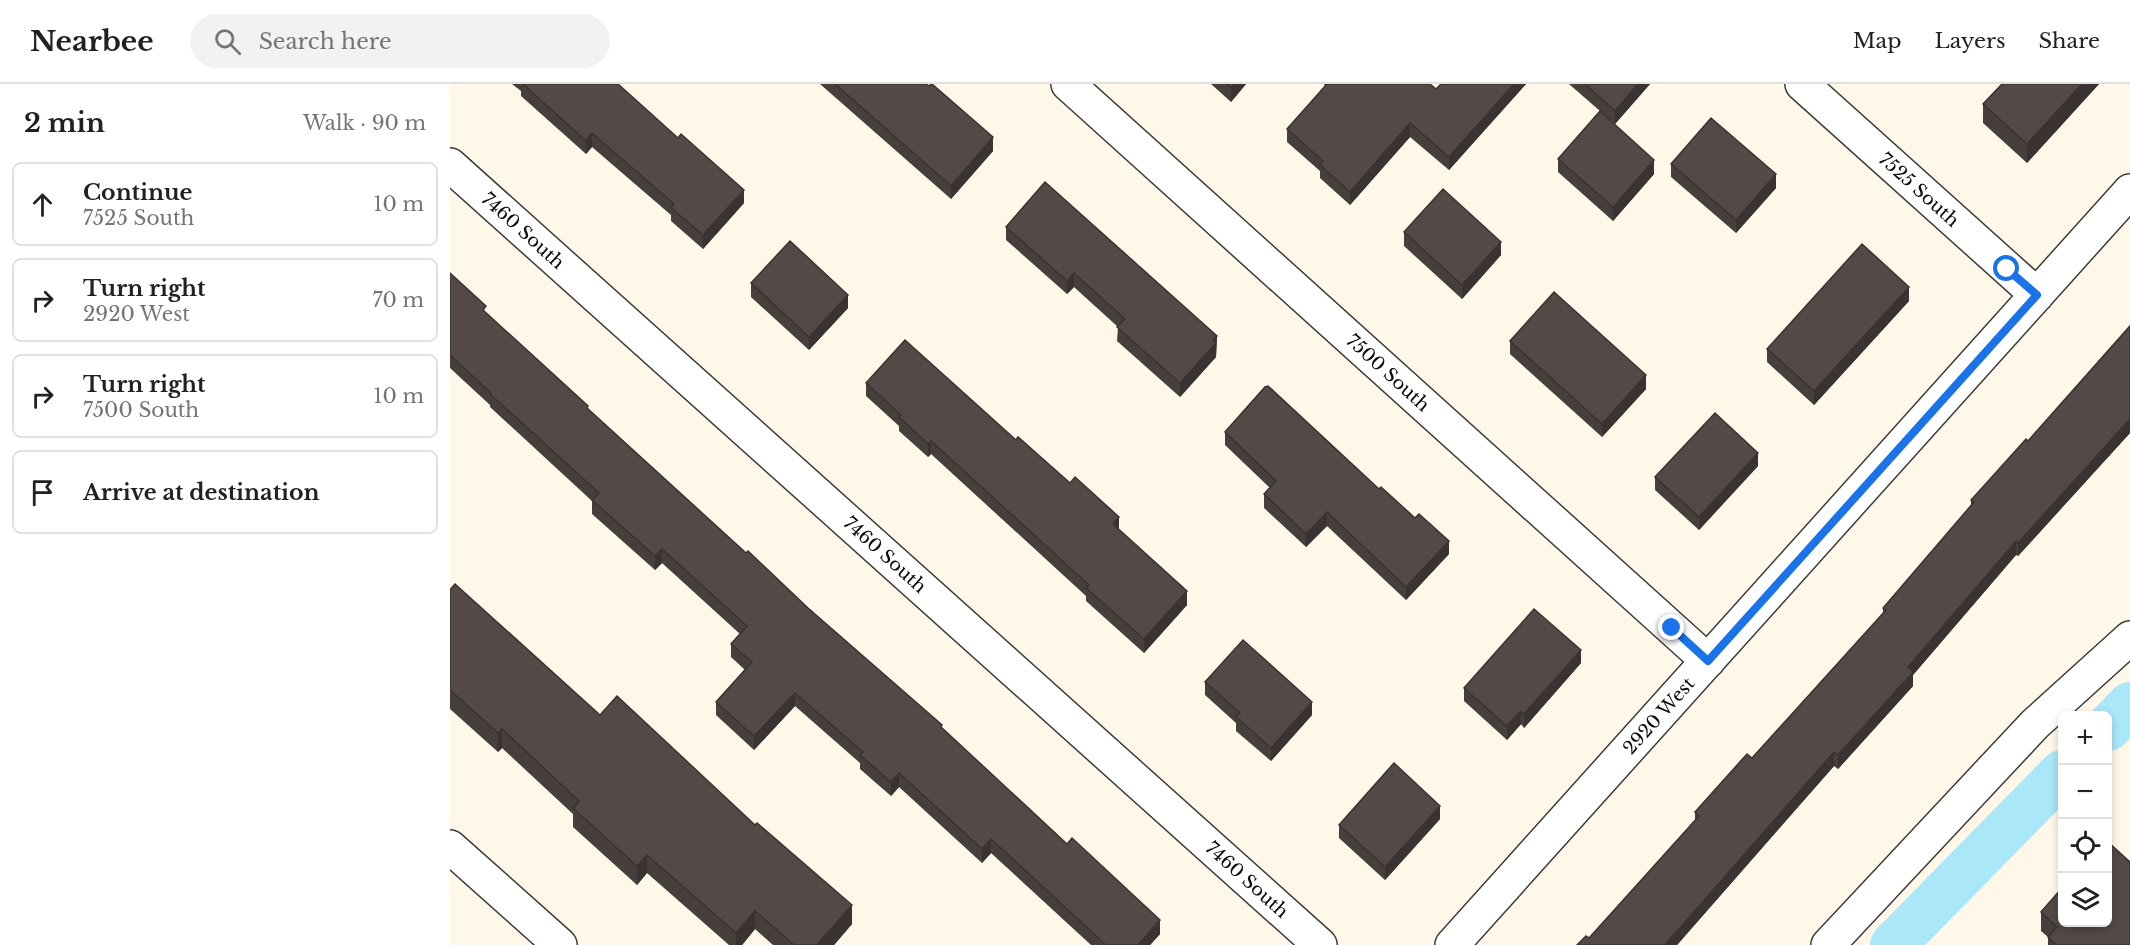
<!DOCTYPE html>
<html lang="en">
<head>
<meta charset="utf-8">
<style>
  :root { --surface:#fff; --page:#f2f2f2; --text:#202124; --muted:#757577; --line:#e0e0e0 }
  body { margin:0; font-family:"Libre Baskerville",serif; background:var(--page); color:var(--text) }
  .controls { position:absolute; right:18px; bottom:18px; display:grid; overflow:hidden; border-radius:9px; box-shadow:0 3px 9px #0003 }
  .controls button { width:54px; height:54px; display:grid; place-items:center; padding:0; border:0; border-bottom:2px solid var(--line); background:var(--surface); color:var(--text); font:30px sans-serif }
  .stop { position:absolute; width:18px; height:18px; margin:-14px; border:4px solid #1a73e8; border-radius:50%; background:#fff }
  .stop.end { background:#1a73e8; border-color:#fff; box-shadow:0 2px 6px #0008 }
  .list { margin:0; padding:0; list-style:none }
  h2 { display:flex; justify-content:space-between; align-items:center; height:78px; margin:0; padding:0 24px; font-size:26px }
  h2 small { font-size:20px; font-weight:400; color:var(--muted) }
  .list li { display:grid; grid-template-columns:39px 1fr auto; gap:18px; align-items:center; box-sizing:border-box; height:84px; margin:0 12px 12px; padding:0 12px; border:2px solid var(--line); border-radius:9px }
  .list b { display:block; font-size:22px; white-space:nowrap }
  .list p { margin:0; font-size:20px; white-space:nowrap; color:var(--muted) }
  .list em { font-size:20px; font-style:normal; color:var(--muted) }
  .icon { flex:none; width:33px; height:33px; fill:none; stroke:currentColor; stroke-width:2; stroke-linecap:round; stroke-linejoin:round }
  .map { position:relative; flex:none; width:1680px; height:861px; overflow:hidden }
  header { display:flex; align-items:center; gap:36px; box-sizing:border-box; height:84px; padding:0 30px; background:var(--surface); border-bottom:2px solid var(--line) }
  header strong { font-size:28px }
  nav { display:flex; gap:33px; margin-inline-start:auto; font-size:21px }
  .search { width:420px; height:54px; background:var(--page); display:flex; align-items:center; gap:15px; box-sizing:border-box; padding:0 21px; border-radius:33px; color:var(--muted); font-size:22px }
  main { display:flex }
  aside { flex:1; background:var(--surface) }
  .map>svg:first-child { display:block }
</style>
</head>
<body>
<header>
<strong>Nearbee</strong>
<div class="search"><svg class="icon" aria-label="search" viewBox="0 0 24 24"><circle cx="10" cy="10" r="6"/><path d="M15 15l6 6"/></svg>Search here</div>
<nav><a>Map</a><a>Layers</a><a>Share</a></nav>
</header>
<main>
<aside>
<h2>2 min<small>Walk · 90 m</small></h2>
<ul class="list">
<li><svg class="icon" aria-label="ahead" viewBox="0 0 24 24"><path d="M12 20V5M6 11l6-6 6 6"/></svg><div><b>Continue</b><p>7525 South</p></div><em>10 m</em></li>
<li><svg class="icon" aria-label="right" viewBox="0 0 24 24"><path d="M7 20v-9h11M14 6l5 5-5 5"/></svg><div><b>Turn right</b><p>2920 West</p></div><em>70 m</em></li>
<li><svg class="icon" aria-label="right" viewBox="0 0 24 24"><path d="M7 20v-9h11M14 6l5 5-5 5"/></svg><div><b>Turn right</b><p>7500 South</p></div><em>10 m</em></li>
<li><svg class="icon" aria-label="arrive" viewBox="0 0 24 24"><path d="M6 21V4h12l-3 4 3 4H6"/></svg><div><b>Arrive at destination</b></div></li>
</ul>
</aside>
<div class="map">
<svg width="1680" height="861" viewBox="0 0 1680 861">
  <rect width="100%" height="100%" fill="#fff7e7"/>
  <g fill="none" stroke-linecap="round" stroke-linejoin="round">
    <path stroke="#a9e7f9" stroke-width="46" d="M 1658,644 L 1680,621
      M 1443,861 L 1612,689"/>
    <defs>
      <path id="minor" d="M 618,0 L 1258,577
        M 1352,0 L 1587,211
        M 0,81 L 870,861
        M 0,763 L 110,861
        M 1002,861 L 1680,107
        M 1378,861 L 1585,640 L 1680,554"/>
    </defs>
    <use href="#minor" stroke="#3d3d3d" stroke-width="36"/>
    <use href="#minor" stroke="#fff" stroke-width="33"/>
  </g>
  <path fill="#473f3c" d="M 62,0 L 168,0 L 294,119 L 253,165 L 221,137 L 221,131 L 142,63 L 136,70 L 71,12 L 71,7 Z
    M 370,0 L 476,0 L 543,67 L 501,115 Z
    M 761,0 L 796,0 L 781,18 Z
    M 874,0 L 980,0 L 986,5 L 1076,0 L 999,86 L 960,53 L 900,121 L 870,94 L 870,87 L 837,58 L 837,45 L 875,2 Z
    M 1119,0 L 1200,0 L 1165,40 Z
    M 1552,0 L 1649,0 L 1577,79 L 1533,39 L 1533,20 Z
    M 1108,75 L 1204,90 L 1163,137 L 1108,88 Z
    M 1221,80 L 1326,104 L 1286,149 L 1221,93 Z
    M 556,143 L 767,252 L 766,273 L 730,313 L 667,257 L 668,243 L 624,203 L 617,210 L 556,156 Z
    M 954,148 L 1051,171 L 1012,215 L 954,162 Z
    M 0,189 L 36,229 L 138,325 L 296,469 L 492,644 L 710,850 L 700,861 L 641,861 L 541,769 L 532,779 L 449,703 L 441,712 L 410,685 L 410,679 L 345,622 L 304,666 L 266,631 L 266,618 L 295,586 L 281,573 L 281,560 L 290,550 L 212,479 L 205,486 L 142,430 L 142,417 L 40,323 L 40,321 L 0,284 Z
    M 301,199 L 398,224 L 359,266 L 301,213 Z
    M 1459,217 L 1364,321 L 1317,278 L 1317,265 Z
    M 1680,242 L 1680,349 L 1568,472 L 1566,471 L 1463,591 L 1463,602 L 1388,685 L 1384,682 L 1227,861 L 1127,861 L 1139,854 L 1245,736 L 1245,728 L 1302,674 L 1433,529 L 1433,524 L 1521,422 L 1521,416 L 1578,357 Z
    M 1060,257 L 1196,305 L 1152,353 L 1060,270 Z
    M 416,299 L 566,356 L 669,446 L 737,521 L 694,569 L 636,517 L 636,512 L 481,370 L 478,373 L 449,347 L 449,342 L 416,312 Z
    M 775,348 L 999,470 L 956,516 L 877,442 L 856,463 L 814,424 L 814,410 L 820,404 L 775,361 Z
    M 1308,382 L 1249,446 L 1205,406 L 1205,393 Z
    M 0,506 L 402,840 L 384,861 L 323,861 L 305,845 L 292,861 L 279,861 L 197,789 L 187,801 L 123,743 L 123,730 L 52,664 L 48,668 L 0,625 Z
    M 1131,579 L 1074,644 L 1071,640 L 1057,656 L 1014,617 L 1014,604 Z
    M 755,598 L 862,631 L 821,677 L 786,647 L 786,639 L 755,611 Z
    M 990,735 L 935,796 L 889,754 L 889,741 Z
    M 1591,828 L 1680,861 L 1598,861 L 1598,853 L 1591,847 Z"/>
  <path fill="#3a3331" d="M 784,0 L 796,0 L 781,18 L 781,4 Z
    M 1064,0 L 1076,0 L 999,86 L 999,73 Z
    M 1188,0 L 1200,0 L 1165,40 L 1165,27 Z
    M 1632,0 L 1649,0 L 1577,79 L 1577,60 Z
    M 960,39 L 960,53 L 900,121 L 900,108 Z
    M 142,49 L 142,63 L 136,70 L 136,57 Z
    M 543,53 L 543,67 L 501,115 L 501,102 Z
    M 1204,76 L 1204,90 L 1163,137 L 1163,123 Z
    M 1326,90 L 1326,104 L 1286,149 L 1286,136 Z
    M 294,106 L 294,119 L 253,165 L 253,151 Z
    M 1051,158 L 1051,171 L 1012,215 L 1012,201 Z
    M 624,189 L 624,203 L 617,210 L 617,197 Z
    M 1459,203 L 1459,217 L 1364,321 L 1364,307 Z
    M 398,211 L 398,224 L 359,266 L 359,253 Z
    M 767,252 L 766,273 L 730,313 L 730,299 Z
    M 1196,291 L 1196,305 L 1152,353 L 1152,340 Z
    M 1680,335 L 1680,349 L 1568,472 L 1568,459 Z
    M 481,357 L 481,370 L 478,373 L 478,360 Z
    M 1308,369 L 1308,382 L 1249,446 L 1249,433 Z
    M 877,428 L 877,442 L 856,463 L 856,450 Z
    M 669,433 L 669,446 L 663,440 Z
    M 999,457 L 999,470 L 956,516 L 956,503 Z
    M 1566,457 L 1566,471 L 1463,591 L 1463,602 L 1388,685 L 1388,671 L 1458,583 Z
    M 212,465 L 212,479 L 205,486 L 205,472 Z
    M 737,507 L 737,521 L 694,569 L 694,555 Z
    M 1131,566 L 1131,579 L 1074,644 L 1074,630 Z
    M 345,609 L 345,622 L 304,666 L 304,652 Z
    M 862,618 L 862,631 L 821,677 L 821,664 Z
    M 1071,627 L 1071,640 L 1057,656 L 1057,642 Z
    M 52,645 L 52,664 L 48,668 L 48,649 Z
    M 1384,668 L 1384,682 L 1227,861 L 1215,861 Z
    M 449,689 L 449,703 L 441,712 L 441,698 Z
    M 990,722 L 990,735 L 935,796 L 935,783 Z
    M 541,755 L 541,769 L 532,779 L 532,765 Z
    M 197,771 L 197,789 L 187,801 L 187,782 Z
    M 402,821 L 402,840 L 384,861 L 367,861 Z
    M 305,827 L 305,845 L 292,861 L 286,861 L 286,849 Z
    M 710,836 L 710,850 L 700,861 L 688,861 Z"/>
  <path fill="#534946" stroke="#3a3331" stroke-width="1.5" d="M 73,0 L 168,0 L 228,54 L 231,50 L 294,106 L 253,151 L 221,124 L 224,120 L 142,49 L 136,57 Z
    M 385,0 L 476,0 L 479,2 L 481,0 L 482,0 L 543,53 L 501,102 Z
    M 776,0 L 784,0 L 781,4 Z
    M 877,0 L 980,0 L 986,5 L 991,0 L 1064,0 L 999,73 L 960,39 L 900,108 L 870,81 L 873,77 L 837,45 Z
    M 1135,0 L 1188,0 L 1165,27 Z
    M 1552,0 L 1632,0 L 1577,60 L 1533,20 Z
    M 1150,27 L 1204,76 L 1163,123 L 1108,75 Z
    M 1261,34 L 1326,90 L 1286,136 L 1221,80 Z
    M 595,98 L 767,252 L 763,256 L 766,259 L 730,299 L 667,243 L 675,235 L 624,189 L 617,197 L 556,143 Z
    M 993,105 L 1051,158 L 1012,201 L 954,148 Z
    M 340,157 L 398,211 L 359,253 L 301,199 Z
    M 1412,160 L 1459,203 L 1364,307 L 1317,265 Z
    M 0,189 L 36,222 L 33,226 L 138,322 L 137,324 L 296,469 L 298,467 L 358,524 L 492,641 L 491,643 L 617,760 L 622,754 L 710,836 L 688,861 L 656,861 L 541,755 L 532,765 L 449,689 L 441,698 L 410,671 L 413,668 L 345,609 L 304,652 L 266,618 L 302,578 L 281,560 L 297,542 L 212,465 L 205,472 L 142,416 L 149,409 L 40,310 L 41,309 L 0,271 Z
    M 1104,208 L 1196,291 L 1152,340 L 1060,257 Z
    M 1680,242 L 1680,335 L 1568,459 L 1566,457 L 1458,583 L 1463,588 L 1388,671 L 1384,668 L 1215,861 L 1127,861 L 1136,852 L 1139,854 L 1249,732 L 1245,728 L 1297,670 L 1302,674 L 1436,526 L 1433,524 L 1524,418 L 1521,416 L 1576,355 L 1578,357 Z
    M 455,256 L 566,356 L 568,353 L 620,399 L 625,393 L 669,433 L 663,440 L 737,507 L 694,555 L 636,504 L 639,501 L 481,357 L 478,360 L 449,333 L 451,331 L 416,299 Z
    M 818,302 L 929,405 L 931,403 L 965,434 L 969,430 L 999,457 L 956,503 L 877,428 L 856,450 L 814,410 L 826,397 L 775,348 L 815,303 Z
    M 1265,329 L 1308,369 L 1249,433 L 1205,393 Z
    M 5,500 L 150,631 L 167,612 L 305,741 L 307,739 L 402,821 L 367,861 L 344,861 L 305,827 L 286,849 L 197,771 L 187,782 L 123,724 L 129,717 L 52,645 L 48,649 L 0,606 L 0,506 Z
    M 1084,525 L 1131,566 L 1074,630 L 1071,627 L 1057,642 L 1014,604 Z
    M 793,556 L 862,618 L 821,664 L 786,633 L 790,629 L 755,598 Z
    M 944,679 L 990,722 L 935,783 L 889,741 Z
    M 1658,758 L 1680,778 L 1680,861 L 1606,861 L 1598,853 L 1607,843 L 1591,828 L 1612,804 L 1612,838 L 1658,838 Z"/>
  <g fill="none" stroke-linecap="round" stroke-linejoin="round">
    <path stroke="#1a73e8" stroke-width="8" d="M 1222,544 L 1258,577 L 1587,211 L 1557,185"/>
  </g>
  <g text-anchor="middle" dominant-baseline="central" stroke-width="6" stroke-linejoin="round" paint-order="stroke">
    <g font-size="18" fill="#0a0a0a" stroke="#fff">
      <text transform="translate(1469 106) rotate(42)">7525 South</text>
      <text transform="translate(73 147) rotate(42)">7460 South</text>
      <text transform="translate(938 289) rotate(42)">7500 South</text>
      <text transform="translate(435 471) rotate(42)">7460 South</text>
      <text transform="translate(1209 632) rotate(-48)">2920 West</text>
      <text transform="translate(797 796) rotate(42)">7460 South</text>
    </g>
  </g>
</svg>
<div class="controls">
<button>+</button>
<button>−</button>
<button><svg class="icon" aria-label="locate" viewBox="0 0 24 24"><circle cx="12" cy="12" r="6"/><path d="M12 2v4M12 18v4M2 12h4M18 12h4"/></svg></button>
<button><svg class="icon" aria-label="layers" viewBox="0 0 24 24"><path d="M12 4l9 5-9 5-9-5zM3 14l9 5 9-5"/></svg></button>
</div>
<div class="stop" style="left:1557px;top:185px"></div>
<div class="stop end" style="left:1222px;top:544px"></div>
</div>
</main>
</body>
</html>
